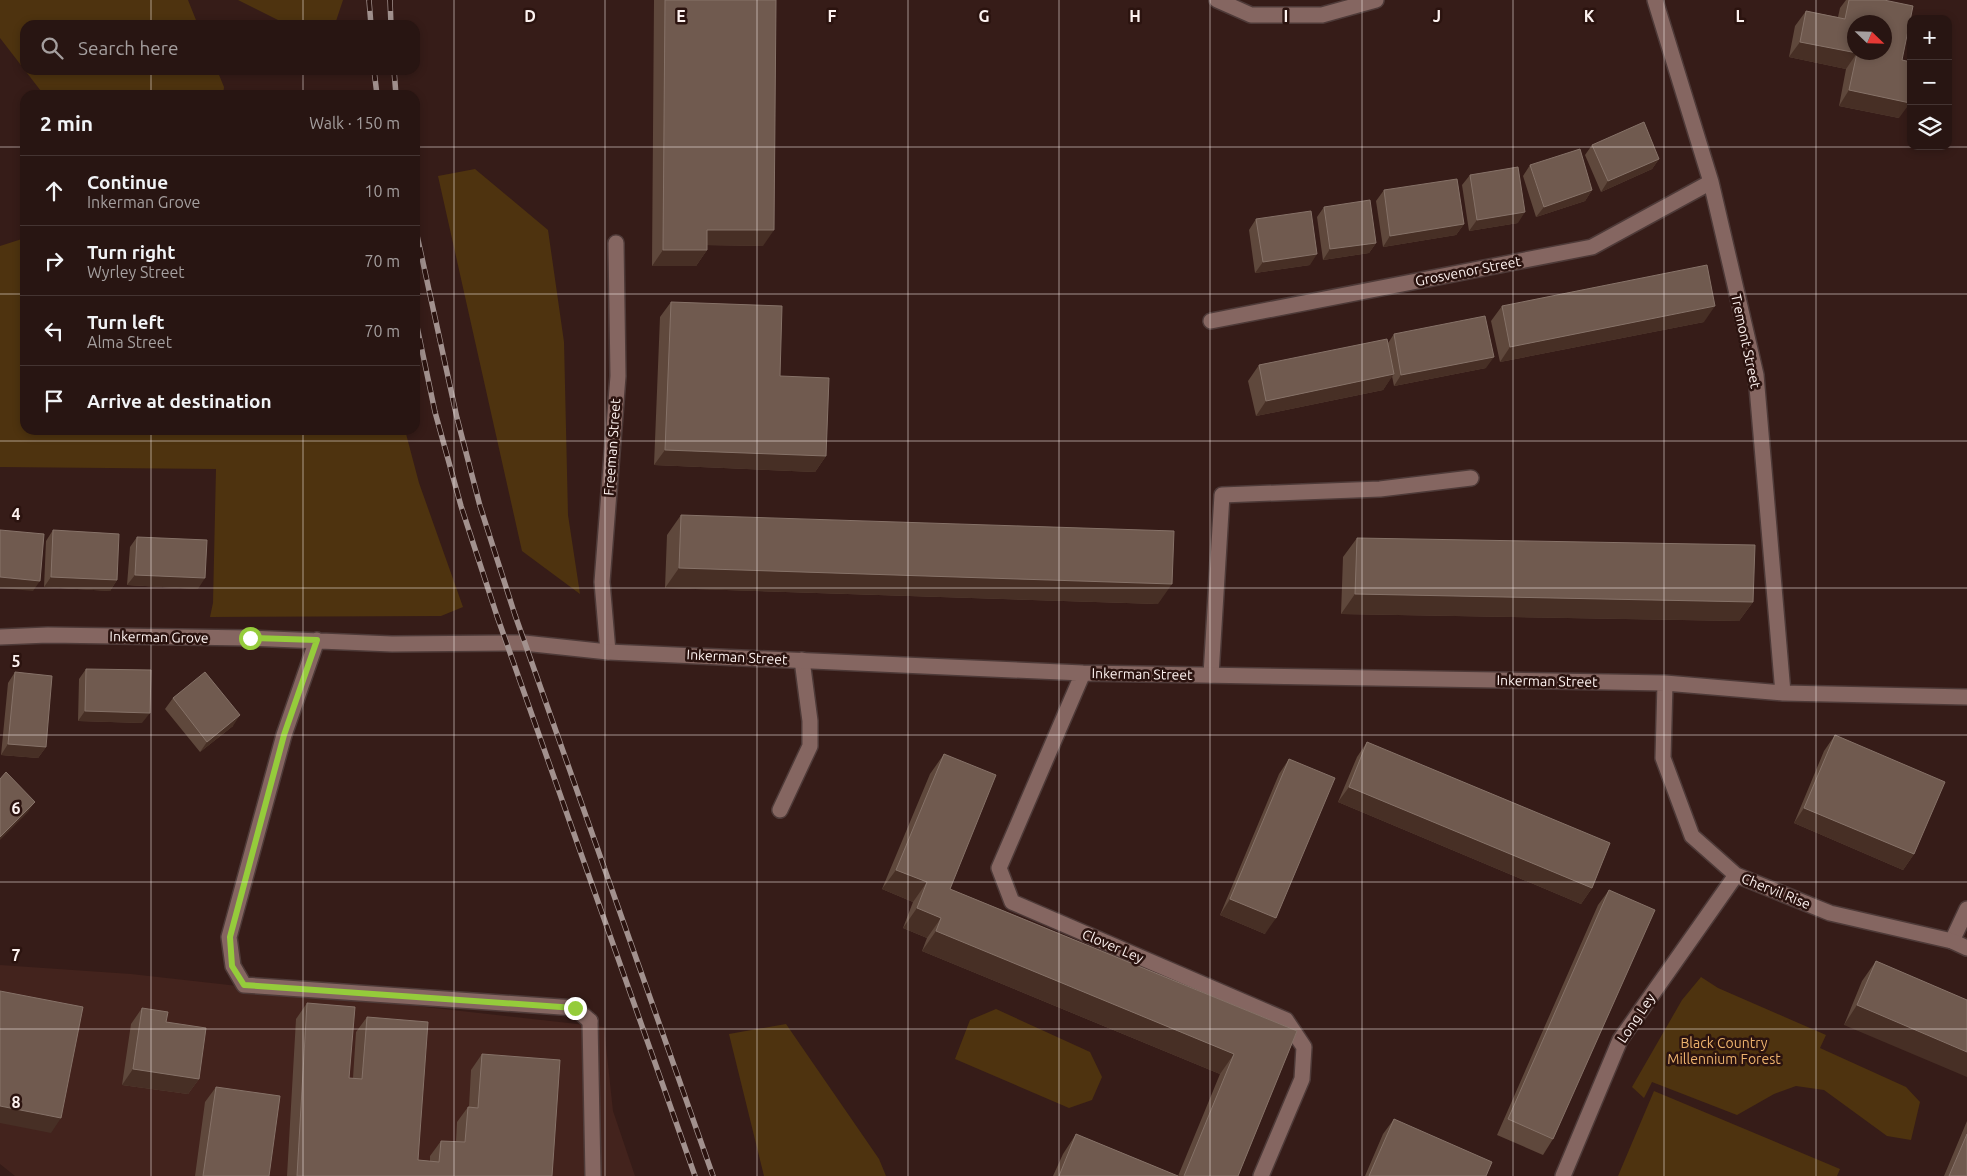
<!DOCTYPE html>
<html lang="en">
<head>
<meta charset="utf-8">
<style>
  :root { --surface:#281512; --page:#342220; --text:#f1f3f6; --muted:#a59f9f; --line:#443432 }
  body { margin:0; font-family:Ubuntu,sans-serif; background:var(--page); color:var(--text) }
  .controls { position:absolute; right:15px; top:15px; display:grid; overflow:hidden; border-radius:10px; box-shadow:0 2px 8px #0003 }
  .controls button { width:45px; height:45px; display:grid; place-items:center; padding:0; border:0; border-bottom:1px solid var(--line); background:var(--surface); color:var(--text); font:25px sans-serif }
  .compass { position:absolute; left:1847px; top:15px; width:45px; height:45px; border-radius:50%; background:var(--surface); box-shadow:0 2px 8px #0003; rotate:113deg }
  .stop { position:absolute; width:15px; height:15px; margin:-11px; border:4px solid #95cc3b; border-radius:50%; background:#fff }
  .stop.end { background:#95cc3b; border-color:#fff; box-shadow:0 1px 5px #0008 }
  .list { margin:0; padding:0; list-style:none }
  h2 { display:flex; justify-content:space-between; align-items:center; height:65px; margin:0; padding:0 20px; font-size:21px }
  h2 small { font-size:16px; font-weight:400; color:var(--muted) }
  .list li { display:grid; grid-template-columns:32px 1fr auto; gap:15px; align-items:center; box-sizing:border-box; height:70px; padding:0 20px; border-top:1px solid var(--line) }
  .list b { display:block; font-size:19px; white-space:nowrap }
  .list p { margin:0; font-size:16px; white-space:nowrap; color:var(--muted) }
  .list em { font-size:16px; font-style:normal; color:var(--muted) }
  .icon { flex:none; width:28px; height:28px; fill:none; stroke:currentColor; stroke-width:2; stroke-linecap:round; stroke-linejoin:round }
  .map { position:relative; flex:none; width:1967px; height:1176px; overflow:hidden }
  .search { position:absolute; background:var(--surface); box-shadow:0 2px 8px #0003; left:20px; top:20px; width:400px; height:55px; display:flex; align-items:center; gap:12px; box-sizing:border-box; padding:0 18px; border-radius:15px; color:var(--muted); font-size:19px }
  .panel { position:absolute; background:var(--surface); box-shadow:0 2px 8px #0003; left:20px; top:90px; width:400px; height:345px; border-radius:15px }
  .map>svg:first-child { display:block }
</style>
</head>
<body>
<div class="map">
<svg width="1967" height="1176" viewBox="0 0 1967 1176">
  <rect width="100%" height="100%" fill="#361c18"/>
  <path fill="#43231d" d="M 0,965 L 131,974 L 604,1027 L 613,1111 L 635,1176 L 15,1176 L 0,1164 Z"/>
  <path fill="#4e330f" d="M 0,0 L 188,0 L 198,25 L 25,25 L 25,70 L 217,70 L 224,87 L 223,95 L 44,95 L 0,38 Z
    M 238,0 L 343,0 L 336,21 L 280,21 Z
    M 475,169 L 548,230 L 564,342 L 568,515 L 580,594 L 522,551 L 438,176 Z
    M 25,238 L 25,430 L 405,430 L 419,483 L 463,607 L 441,616 L 210,617 L 213,603 L 216,469 L 0,467 L 0,246 Z
    M 1701,977 L 1718,988 L 1826,1035 L 1820,1048 L 1906,1087 L 1920,1102 L 1911,1140 L 1887,1136 L 1824,1090 L 1796,1086 L 1774,1094 L 1737,1115 L 1652,1082 L 1644,1098 L 1632,1087 L 1682,1000 Z
    M 996,1009 L 1090,1052 L 1102,1077 L 1092,1100 L 1069,1108 L 955,1059 L 970,1020 Z
    M 786,1024 L 879,1159 L 886,1176 L 764,1176 L 729,1034 Z
    M 1654,1091 L 1840,1169 L 1837,1176 L 1618,1176 Z"/>
  <g fill="none" stroke-linecap="round" stroke-linejoin="round">
    <defs>
      <path id="service" d="M 1217,0 L 1251,15 L 1322,15 L 1376,0
        M 608,652 L 602,582 L 618,376 L 616,243
        M 1211,675 L 1222,495 L 1380,489 L 1471,478
        M 780,810 L 810,746 L 810,721 L 802,660
        M 1952,941 L 1967,909
        M 590,1021 L 593,1176"/>
      <path id="minor" d="M 1655,0 L 1711,182 L 1756,375 L 1783,693
        M 1211,321 L 1592,247 L 1711,182
        M 0,637 L 48,635 L 250,638 L 392,644 L 524,643 L 608,652 L 1083,673 L 1665,683 L 1783,693 L 1967,697
        M 317,640 L 284,735 L 229,937 L 233,966 L 244,985 L 575,1008 L 590,1021
        M 1083,673 L 999,868 L 1012,902 L 1286,1020 L 1304,1047 L 1302,1079 L 1261,1176
        M 1665,683 L 1663,758 L 1692,836 L 1736,875 L 1830,913 L 1952,941 L 1967,948
        M 1563,1176 L 1620,1040 L 1736,875"/>
    </defs>
    <use href="#service" stroke="#4e3a38" stroke-width="18"/>
    <use href="#minor" stroke="#4e3a38" stroke-width="18"/>
    <use href="#service" stroke="#856661" stroke-width="15"/>
    <use href="#minor" stroke="#856661" stroke-width="15"/>
    <defs>
      <path id="rail" d="M 369,0 L 371,25
        M 390,0 L 391,25
        M 374,70 L 377,95
        M 394,70 L 396,95
        M 415,226 L 457,418 L 480,506 L 515,615 L 713,1176
        M 415,317 L 435,412 L 461,506 L 497,616 L 695,1176"/>
    </defs>
    <use href="#rail" stroke="#a2918e" stroke-width="5.5"/>
    <use href="#rail" stroke="#2b130f" stroke-width="4" stroke-dasharray="11" stroke-linecap="butt"/>
  </g>
  <path fill="#5f483c" d="M 654,0 L 776,0 L 763,246 L 707,245 L 707,250 L 696,266 L 652,266 Z
    M 1846,0 L 1884,0 L 1902,60 L 1899,118 L 1839,106 L 1846,69 L 1789,57 L 1795,26 L 1806,11 L 1838,17 L 1840,8 Z
    M 1592,145 L 1659,159 L 1652,169 L 1601,192 L 1585,155 Z
    M 1530,165 L 1592,190 L 1585,201 L 1536,217 L 1523,176 Z
    M 1470,175 L 1518,223 L 1469,231 L 1462,185 Z
    M 1384,190 L 1464,224 L 1456,235 L 1383,247 L 1376,201 Z
    M 1324,207 L 1376,243 L 1369,253 L 1323,260 L 1317,217 Z
    M 1256,219 L 1310,265 L 1255,273 L 1249,230 Z
    M 671,302 L 780,376 L 826,456 L 815,472 L 654,465 L 660,317 Z
    M 1502,306 L 1704,322 L 1500,362 L 1491,321 Z
    M 1394,334 L 1486,368 L 1394,386 L 1392,376 L 1383,390 L 1256,416 L 1248,381 L 1259,365 L 1388,343 Z
    M 681,515 L 1158,604 L 665,588 L 667,535 Z
    M 53,530 L 117,580 L 110,591 L 44,587 L 46,541 Z
    M 137,537 L 198,589 L 127,585 L 130,547 Z
    M 1357,538 L 1753,602 L 1739,621 L 1341,614 L 1343,557 Z
    M 86,669 L 142,723 L 78,721 L 79,679 Z
    M 15,672 L 46,747 L 38,758 L 1,755 L 8,683 Z
    M 173,698 L 233,726 L 200,752 L 165,709 Z
    M 1835,735 L 1914,854 L 1903,870 L 1794,823 L 1824,751 Z
    M 1367,742 L 1592,888 L 1581,904 L 1338,802 L 1357,757 Z
    M 944,754 L 950,889 L 1297,1031 L 1238,1176 L 1053,1176 L 1063,1154 L 1076,1134 L 1178,1176 L 1220,1074 L 922,951 L 927,938 L 903,928 L 913,902 L 882,889 L 930,774 Z
    M 1289,759 L 1265,934 L 1220,915 L 1279,774 Z
    M 1609,890 L 1553,1139 L 1543,1155 L 1497,1135 L 1598,905 Z
    M 1876,961 L 1967,1000 L 1844,1025 L 1862,981 Z
    M 307,1003 L 349,1078 L 353,1078 L 356,1032 L 367,1017 L 418,1160 L 430,1161 L 430,1156 L 441,1141 L 456,1142 L 457,1122 L 468,1107 L 469,1107 L 471,1070 L 482,1054 L 552,1176 L 287,1176 L 296,1019 Z
    M 142,1008 L 166,1022 L 199,1079 L 188,1094 L 122,1085 L 131,1024 Z
    M 216,1087 L 269,1176 L 195,1176 L 205,1102 Z
    M 1394,1119 L 1486,1176 L 1365,1176 L 1383,1134 Z
    M 1967,1121 L 1967,1176 L 1944,1176 Z"/>
  <path fill="#472f25" d="M 1800,42 L 1857,53 L 1846,69 L 1789,57 Z
    M 1849,90 L 1910,103 L 1899,118 L 1839,106 Z
    M 1659,159 L 1652,169 L 1601,192 L 1608,181 Z
    M 1592,190 L 1585,201 L 1536,217 L 1544,207 Z
    M 1525,212 L 1518,223 L 1469,231 L 1477,220 Z
    M 1464,224 L 1456,235 L 1383,247 L 1390,236 Z
    M 707,230 L 774,230 L 763,246 L 696,245 Z
    M 1376,243 L 1369,253 L 1323,260 L 1330,249 Z
    M 663,250 L 707,250 L 696,266 L 652,266 Z
    M 1317,254 L 1310,265 L 1255,273 L 1263,262 Z
    M 1715,306 L 1704,322 L 1500,362 L 1510,347 Z
    M 1494,357 L 1486,368 L 1394,386 L 1401,375 Z
    M 1394,374 L 1383,390 L 1256,416 L 1266,401 Z
    M 665,450 L 826,456 L 815,472 L 654,465 Z
    M 679,568 L 1172,584 L 1158,604 L 665,588 Z
    M 135,575 L 205,578 L 198,589 L 127,585 Z
    M 0,577 L 40,581 L 33,591 L 0,588 Z
    M 51,577 L 117,580 L 110,591 L 44,587 Z
    M 1355,594 L 1753,602 L 1739,621 L 1341,614 Z
    M 85,711 L 150,713 L 142,723 L 78,721 Z
    M 240,715 L 233,726 L 200,752 L 207,742 Z
    M 8,744 L 46,747 L 38,758 L 1,755 Z
    M 1349,787 L 1592,888 L 1581,904 L 1338,802 Z
    M 35,802 L 28,812 L 0,840 L 0,837 Z
    M 1804,808 L 1914,854 L 1903,870 L 1794,823 Z
    M 896,870 L 927,882 L 913,902 L 882,889 Z
    M 1230,899 L 1276,918 L 1265,934 L 1220,915 Z
    M 917,908 L 941,918 L 927,938 L 903,928 Z
    M 936,931 L 1234,1054 L 1220,1074 L 922,951 Z
    M 1857,1005 L 1967,1052 L 1967,1077 L 1844,1025 Z
    M 133,1069 L 199,1079 L 188,1094 L 122,1085 Z
    M 0,1106 L 61,1118 L 51,1133 L 0,1123 Z"/>
  <path fill="#705a4f" stroke="#867268" fill-rule="evenodd" d="M 665,0 L 776,0 L 774,230 L 707,230 L 707,250 L 663,250 Z
    M 1849,0 L 1884,0 L 1913,6 L 1902,60 L 1911,62 L 1911,99 L 1910,103 L 1849,90 L 1857,53 L 1800,42 L 1806,11 L 1845,19 ZM 1854,22 L 1884,22 L 1884,52 L 1854,52 Z
    M 1644,122 L 1659,159 L 1608,181 L 1592,145 Z
    M 1580,149 L 1592,190 L 1544,207 L 1530,165 Z
    M 1518,167 L 1525,212 L 1477,220 L 1470,175 Z
    M 1457,179 L 1464,224 L 1390,236 L 1384,190 Z
    M 1370,200 L 1376,243 L 1330,249 L 1324,207 Z
    M 1311,211 L 1317,254 L 1263,262 L 1256,219 Z
    M 1707,265 L 1715,306 L 1510,347 L 1502,306 Z
    M 671,302 L 782,306 L 780,376 L 829,378 L 826,456 L 665,450 Z
    M 1485,316 L 1494,357 L 1401,375 L 1394,334 Z
    M 1387,339 L 1394,374 L 1266,401 L 1259,365 Z
    M 681,515 L 1174,531 L 1172,584 L 679,568 Z
    M 0,530 L 44,534 L 40,581 L 0,577 Z
    M 53,530 L 119,534 L 117,580 L 51,577 Z
    M 137,537 L 207,540 L 205,578 L 135,575 Z
    M 1357,538 L 1755,545 L 1753,602 L 1355,594 Z
    M 86,669 L 151,670 L 150,713 L 85,711 Z
    M 15,672 L 52,676 L 46,747 L 8,744 Z
    M 205,672 L 240,715 L 207,742 L 173,698 Z
    M 1835,735 L 1945,782 L 1914,854 L 1804,808 Z
    M 1367,742 L 1610,843 L 1592,888 L 1349,787 Z
    M 944,754 L 996,775 L 950,889 L 1297,1031 L 1238,1176 L 1184,1176 L 1234,1054 L 936,931 L 941,918 L 917,908 L 927,882 L 896,870 Z
    M 1289,759 L 1335,778 L 1276,918 L 1230,899 Z
    M 6,772 L 35,802 L 0,837 L 0,779 Z
    M 1609,890 L 1655,910 L 1553,1139 L 1508,1119 Z
    M 1876,961 L 1967,1000 L 1967,1052 L 1857,1005 Z
    M 0,991 L 83,1007 L 61,1118 L 0,1106 Z
    M 307,1003 L 355,1007 L 349,1078 L 362,1079 L 367,1017 L 428,1022 L 418,1160 L 439,1162 L 441,1141 L 465,1142 L 468,1107 L 478,1108 L 482,1054 L 560,1060 L 552,1176 L 297,1176 Z
    M 142,1008 L 168,1012 L 166,1022 L 206,1028 L 199,1079 L 133,1069 Z
    M 216,1087 L 280,1096 L 269,1176 L 203,1176 Z
    M 1394,1119 L 1492,1162 L 1486,1176 L 1369,1176 Z
    M 1076,1134 L 1178,1176 L 1059,1176 Z
    M 1967,1134 L 1967,1176 L 1949,1176 Z"/>
  <g fill="none" stroke-linecap="round" stroke-linejoin="round">
    <path stroke="#95cc3b" stroke-width="6" d="M 250,638 L 317,640 L 284,735 L 230,937 L 232,966 L 244,985 L 575,1008"/>
  </g>
  <path fill="none" stroke="#fdf2f0" stroke-width="1" stroke-opacity="0.55" d="M 151,0 L 151,25M 303,0 L 303,25M 454,0 L 454,1176M 605,0 L 605,1176M 757,0 L 757,1176M 908,0 L 908,1176M 1059,0 L 1059,1176M 1210,0 L 1210,1176M 1362,0 L 1362,1176M 1513,0 L 1513,1176M 1664,0 L 1664,1176M 1816,0 L 1816,1176M 151,70 L 151,95M 303,70 L 303,95M 0,147 L 25,147M 415,147 L 1967,147M 0,294 L 25,294M 415,294 L 1967,294M 151,430 L 151,1176M 303,430 L 303,1176M 0,441 L 1967,441M 0,588 L 1967,588M 0,735 L 1967,735M 0,882 L 1967,882M 0,1029 L 1967,1029"/>
  <g text-anchor="middle" dominant-baseline="central" stroke-width="5" stroke-linejoin="round" paint-order="stroke">
    <g font-size="14" fill="#fdf2f0" stroke="#2b130f">
      <text transform="translate(1468 271) rotate(-11)">Grosvenor Street</text>
      <text transform="translate(1746 341) rotate(78)">Tremont Street</text>
      <text transform="translate(612 447) rotate(-86)">Freeman Street</text>
      <text transform="translate(159 637) rotate(1)">Inkerman Grove</text>
      <text transform="translate(737 657) rotate(3)">Inkerman Street</text>
      <text transform="translate(1142 674) rotate(1)">Inkerman Street</text>
      <text transform="translate(1547 681) rotate(1)">Inkerman Street</text>
      <text transform="translate(1776 891) rotate(22)">Chervil Rise</text>
      <text transform="translate(1113 946) rotate(23)">Clover Ley</text>
      <text transform="translate(1636 1018) rotate(-56)">Long Ley</text>
    </g>
    <g font-size="14" fill="#edb26d" stroke="#2b130f">
      <text x="1724" y="1043">Black Country<tspan x="1724" dy="16">Millennium Forest</tspan></text>
    </g>
  </g>
  <g font-size="16" text-anchor="middle" font-weight="bold" fill="#fdf2f0" stroke="#2b130f" stroke-width="5" stroke-linejoin="round" paint-order="stroke">
    <text x="530" y="22">D</text>
    <text x="681" y="22">E</text>
    <text x="832" y="22">F</text>
    <text x="984" y="22">G</text>
    <text x="1135" y="22">H</text>
    <text x="1286" y="22">I</text>
    <text x="1437" y="22">J</text>
    <text x="1589" y="22">K</text>
    <text x="1740" y="22">L</text>
    <text x="16" y="520">4</text>
    <text x="16" y="667">5</text>
    <text x="16" y="814">6</text>
    <text x="16" y="961">7</text>
    <text x="16" y="1108">8</text>
  </g>
</svg>
<div class="controls">
<button>+</button>
<button>−</button>
<button><svg class="icon" aria-label="layers" viewBox="0 0 24 24"><path d="M12 4l9 5-9 5-9-5zM3 14l9 5 9-5"/></svg></button>
</div>
<svg class="compass" viewBox="-18 -18 36 36"><path d="M0-13l5 13h-10z" fill="#e53935"/><path d="M0 13l5-13h-10z" fill="#a59f9f"/></svg>
<div class="stop" style="left:250px;top:638px"></div>
<div class="stop end" style="left:575px;top:1008px"></div>
<div class="search"><svg class="icon" aria-label="search" viewBox="0 0 24 24"><circle cx="10" cy="10" r="6"/><path d="M15 15l6 6"/></svg>Search here</div>
<section class="panel">
<h2>2 min<small>Walk · 150 m</small></h2>
<ul class="list">
<li><svg class="icon" aria-label="ahead" viewBox="0 0 24 24"><path d="M12 20V5M6 11l6-6 6 6"/></svg><div><b>Continue</b><p>Inkerman Grove</p></div><em>10 m</em></li>
<li><svg class="icon" aria-label="right" viewBox="0 0 24 24"><path d="M7 20v-9h11M14 6l5 5-5 5"/></svg><div><b>Turn right</b><p>Wyrley Street</p></div><em>70 m</em></li>
<li><svg class="icon" aria-label="left" viewBox="0 0 24 24"><path d="M17 20v-9H6M10 6l-5 5 5 5"/></svg><div><b>Turn left</b><p>Alma Street</p></div><em>70 m</em></li>
<li><svg class="icon" aria-label="arrive" viewBox="0 0 24 24"><path d="M6 21V4h12l-3 4 3 4H6"/></svg><div><b>Arrive at destination</b></div></li>
</ul>
</section>
</div>
</body>
</html>
